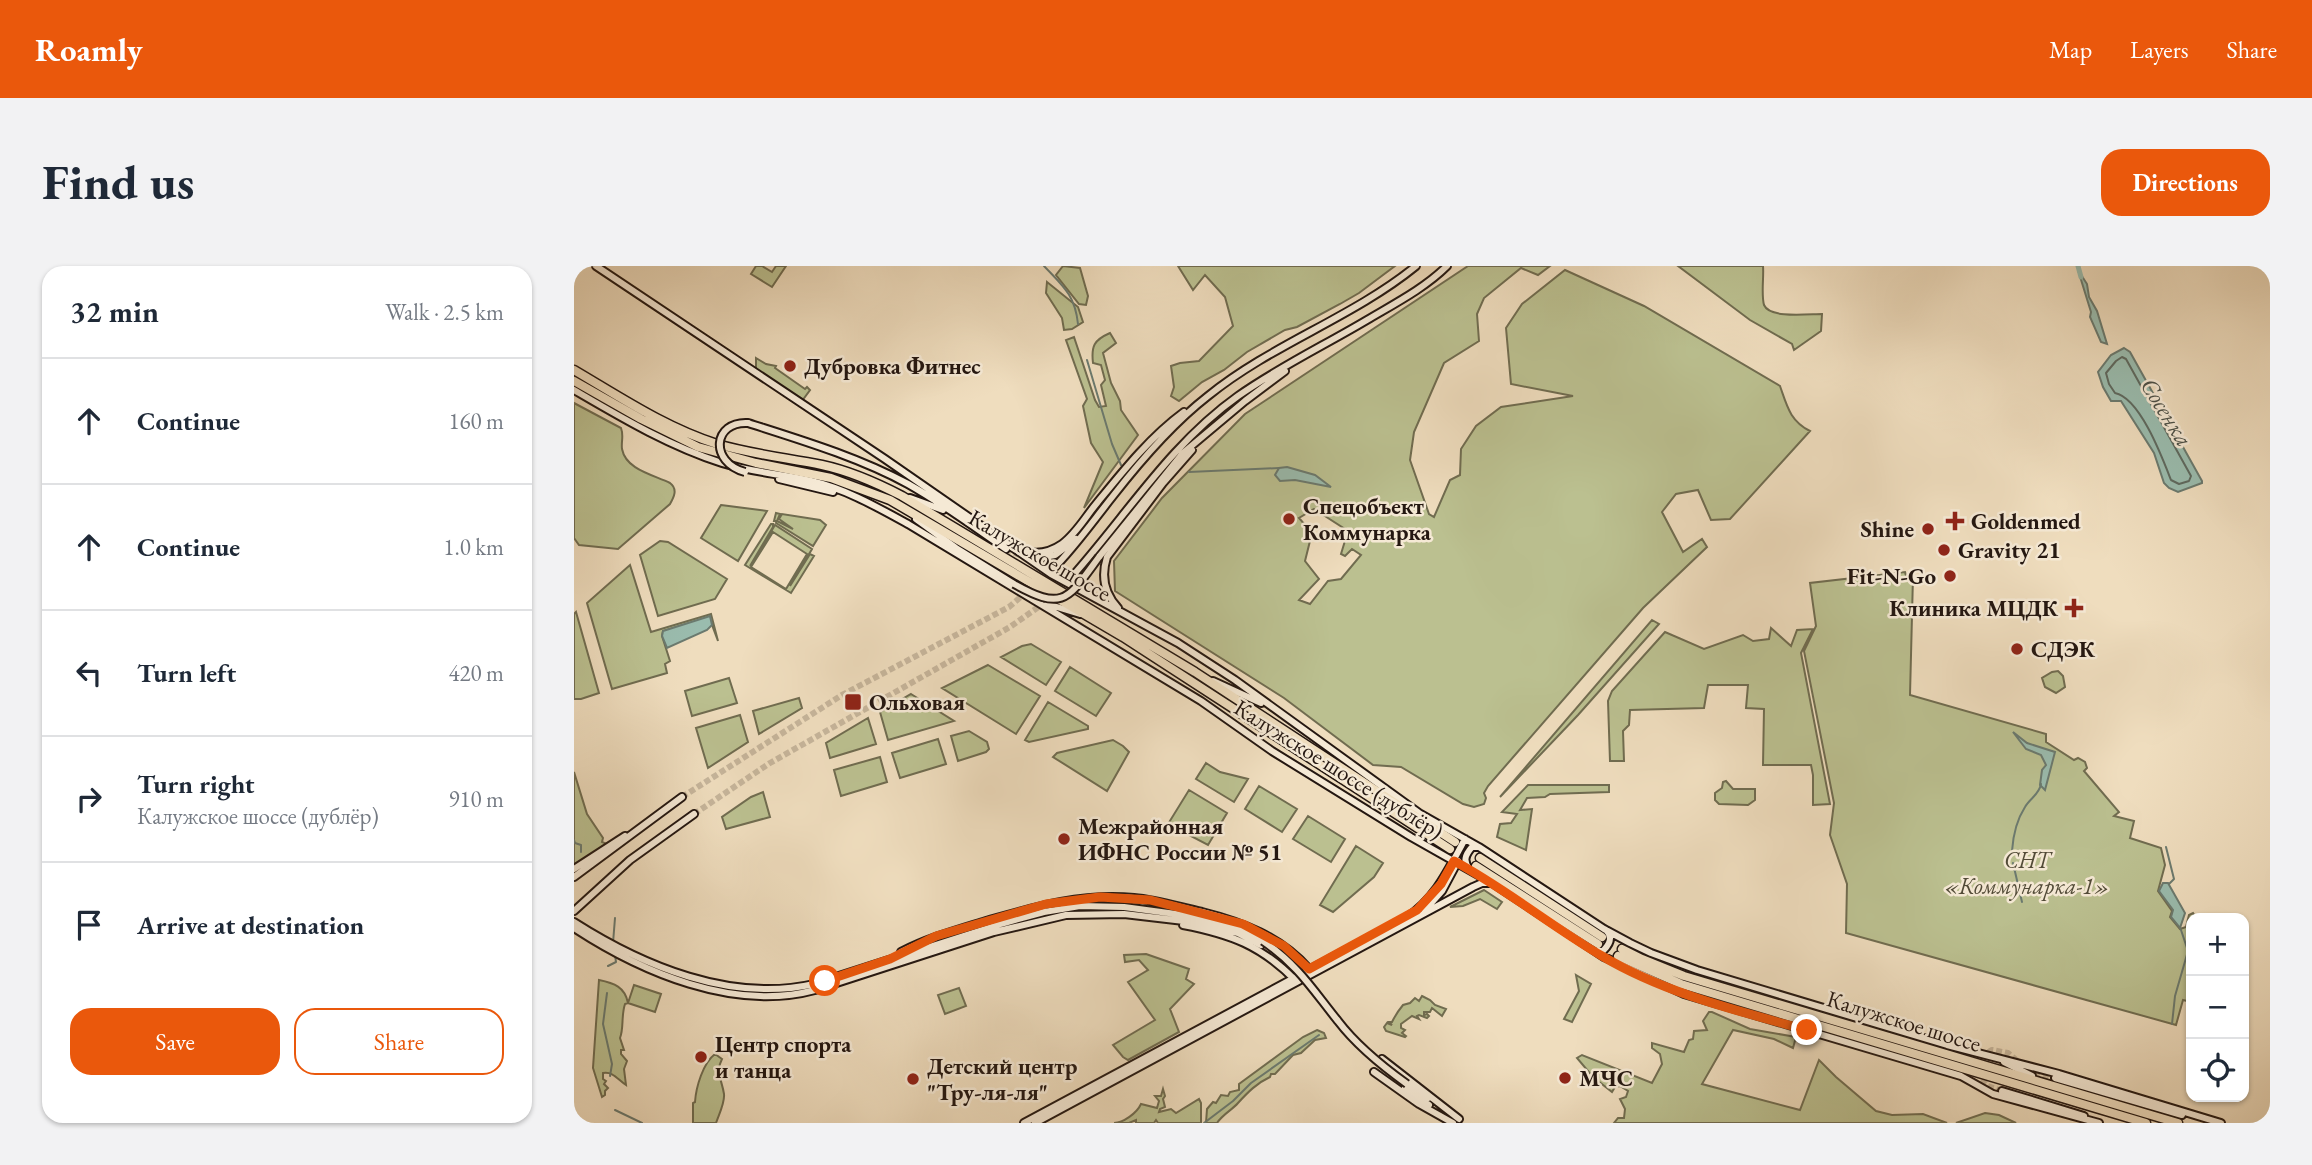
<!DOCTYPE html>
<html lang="en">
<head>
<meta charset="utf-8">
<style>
  :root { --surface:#fff; --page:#f2f2f3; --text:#1f2937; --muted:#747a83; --line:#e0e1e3; --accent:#ea580c }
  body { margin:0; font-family:"EB Garamond",serif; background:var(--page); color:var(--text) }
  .controls { position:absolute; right:21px; bottom:21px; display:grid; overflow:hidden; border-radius:14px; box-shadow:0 2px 5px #0004 }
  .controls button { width:63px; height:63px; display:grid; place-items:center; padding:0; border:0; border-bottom:2px solid var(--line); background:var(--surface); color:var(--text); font:35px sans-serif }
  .stop { position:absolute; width:21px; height:21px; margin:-16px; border:5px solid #ea580c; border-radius:50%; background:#fff }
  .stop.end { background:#ea580c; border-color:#fff; box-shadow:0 2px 7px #0008 }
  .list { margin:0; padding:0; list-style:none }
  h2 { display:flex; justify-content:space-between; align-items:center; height:91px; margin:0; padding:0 28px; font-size:30px }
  h2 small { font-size:23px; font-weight:400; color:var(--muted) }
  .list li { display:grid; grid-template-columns:46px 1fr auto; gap:21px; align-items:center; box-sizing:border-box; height:126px; padding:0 28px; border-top:2px solid var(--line) }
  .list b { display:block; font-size:26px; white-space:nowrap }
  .list p { margin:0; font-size:23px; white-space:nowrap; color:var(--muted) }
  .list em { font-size:23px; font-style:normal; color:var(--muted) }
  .actions { display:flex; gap:14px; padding:21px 28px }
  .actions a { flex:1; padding:16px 0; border:2px solid var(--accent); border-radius:21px; text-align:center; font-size:24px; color:var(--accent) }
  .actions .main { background:var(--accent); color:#fff }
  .icon { flex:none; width:38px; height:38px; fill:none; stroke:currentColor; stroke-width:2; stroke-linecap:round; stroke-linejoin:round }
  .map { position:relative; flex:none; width:1696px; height:857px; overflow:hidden; border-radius:21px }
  header { display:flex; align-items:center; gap:42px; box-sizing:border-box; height:98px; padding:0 35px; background:var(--accent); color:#fff }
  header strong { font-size:33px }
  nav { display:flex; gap:38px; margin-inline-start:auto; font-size:24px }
  .intro { display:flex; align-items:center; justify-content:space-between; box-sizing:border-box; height:168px; padding:0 42px }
  h1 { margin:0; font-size:49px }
  .button { padding:18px 32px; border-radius:21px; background:var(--accent); color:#fff; font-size:24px; font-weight:700 }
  main { display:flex; gap:42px; padding:0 42px }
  aside { flex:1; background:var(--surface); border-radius:21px; box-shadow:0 2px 5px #0004 }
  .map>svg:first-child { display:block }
</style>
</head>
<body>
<header>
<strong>Roamly</strong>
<nav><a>Map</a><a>Layers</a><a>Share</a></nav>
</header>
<div class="intro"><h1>Find us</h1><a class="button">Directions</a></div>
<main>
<aside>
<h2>32 min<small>Walk · 2.5 km</small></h2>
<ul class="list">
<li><svg class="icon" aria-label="ahead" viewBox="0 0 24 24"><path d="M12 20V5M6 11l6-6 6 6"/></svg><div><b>Continue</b></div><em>160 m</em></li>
<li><svg class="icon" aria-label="ahead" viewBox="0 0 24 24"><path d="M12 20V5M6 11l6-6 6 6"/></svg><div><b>Continue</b></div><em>1.0 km</em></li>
<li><svg class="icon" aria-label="left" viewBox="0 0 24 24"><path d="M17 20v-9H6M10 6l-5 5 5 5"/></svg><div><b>Turn left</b></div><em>420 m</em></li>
<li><svg class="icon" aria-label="right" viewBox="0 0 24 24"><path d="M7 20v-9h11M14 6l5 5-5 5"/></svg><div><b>Turn right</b><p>Калужское шоссе (дублёр)</p></div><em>910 m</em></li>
<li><svg class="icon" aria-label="arrive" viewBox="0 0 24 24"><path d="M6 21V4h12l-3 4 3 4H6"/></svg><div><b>Arrive at destination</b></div></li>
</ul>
<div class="actions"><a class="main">Save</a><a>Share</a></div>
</aside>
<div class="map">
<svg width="1696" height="857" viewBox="0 0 1696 857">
  <rect width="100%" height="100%" fill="#efddbe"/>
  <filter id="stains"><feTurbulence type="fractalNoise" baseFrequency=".00286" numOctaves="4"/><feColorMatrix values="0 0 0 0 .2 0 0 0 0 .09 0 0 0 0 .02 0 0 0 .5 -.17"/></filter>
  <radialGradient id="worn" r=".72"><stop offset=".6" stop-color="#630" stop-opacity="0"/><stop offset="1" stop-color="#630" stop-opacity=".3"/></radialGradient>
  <path fill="#bbc090" stroke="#706c50" stroke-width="2" fill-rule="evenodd" d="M 182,0 L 188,0 L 198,6 L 202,0 L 212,0 L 198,21 L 177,8 Z
    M 489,0 L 506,2 L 514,30 L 512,39 L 505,38 L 482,9 Z
    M 604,0 L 821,0 L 785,27 L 766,38 L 723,61 L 711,64 L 673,86 L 650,104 L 628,116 L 605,135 L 597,130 L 600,121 L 597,100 L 606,97 L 625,95 L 659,60 L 651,31 L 631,9 L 619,24 Z
    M 894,0 L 976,0 L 964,9 L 947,2 L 910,32 L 903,48 L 905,75 L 870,97 L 840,166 L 836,194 L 855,248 L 860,251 L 876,214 L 886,209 L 887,183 L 902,160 L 927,141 L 999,130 L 937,118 L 932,62 L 948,38 L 991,4 L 1070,40 L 1206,120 C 1213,140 1216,155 1236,165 L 1156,253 L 1137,254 L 1124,224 L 1102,228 L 1088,246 L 1109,286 L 1128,273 L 1133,281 L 1069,342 L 914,520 L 910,527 L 912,532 L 910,538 L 900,541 L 889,538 L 827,501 L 799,499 L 710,432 L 541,325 L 540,295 L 588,232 L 671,148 ZM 740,243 L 774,265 L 767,288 L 771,290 L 778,283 L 787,289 L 767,313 L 754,315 L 736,338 L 725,334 L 745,313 L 731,295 L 738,267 L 725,252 Z
    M 1104,0 L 1189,0 C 1190,11 1187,28 1190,39 C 1196,53 1235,48 1248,48 L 1247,65 L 1220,84 L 1218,78 L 1176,54 Z
    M 473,16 L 504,41 L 509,56 L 498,63 L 490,64 L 488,52 L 472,27 Z
    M 536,67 L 542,77 L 529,87 L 537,117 L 546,135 L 547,144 L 564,169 L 510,242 L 529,196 L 517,177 L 509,140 L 513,133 L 492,74 L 500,71 L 521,134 L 525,141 L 532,140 L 527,119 L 531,114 L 527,99 L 519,97 C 517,80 520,74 536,67 Z
    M 182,92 L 192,98 L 202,100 L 201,102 L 231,123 L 233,121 L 236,124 L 228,135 L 182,106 Z
    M 0,137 L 47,162 C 50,170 47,175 48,183 C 52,204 80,209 96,217 C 104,223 100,231 96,238 L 44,283 L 5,279 L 0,272 Z
    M 147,239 L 193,245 L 164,295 L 127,272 Z
    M 202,247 L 206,248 L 203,255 L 219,263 L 205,253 L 208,248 L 246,254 L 252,259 L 239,280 L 202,257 L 203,255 L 200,255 Z
    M 197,258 L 199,258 L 199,261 L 176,300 L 201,259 L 238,283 L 216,320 L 236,288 L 240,290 L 217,327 L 171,299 ZM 199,266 L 233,288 L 212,323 L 177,301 Z
    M 86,275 L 94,276 L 153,313 L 141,333 L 84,350 L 66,289 Z
    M 56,299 L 77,366 L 137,348 L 144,375 L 135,351 L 89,365 L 88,370 L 96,395 L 91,398 L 93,407 L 38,423 L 13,337 Z
    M 1331,306 L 1332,310 L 1339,310 L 1336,429 L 1472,468 L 1472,476 L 1500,494 L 1504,492 L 1511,496 L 1513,502 L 1510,505 L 1545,546 L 1540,550 L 1560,555 L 1556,572 L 1587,582 L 1591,599 L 1584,625 L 1598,645 L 1596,651 L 1606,663 L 1612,661 L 1615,649 L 1619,647 L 1622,652 L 1617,652 L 1617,736 L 1609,734 L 1602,759 L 1272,667 L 1273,618 L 1256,569 L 1260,537 L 1230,385 L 1242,360 L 1236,317 Z
    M 2,346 L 25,427 L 7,433 L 0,433 L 0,348 Z
    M 1078,354 L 1085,358 L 1004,449 L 926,531 Z
    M 1197,362 L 1217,380 L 1223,364 L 1239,363 L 1227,387 L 1256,538 L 1239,539 L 1239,509 L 1237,499 L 1189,499 L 1190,443 L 1172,442 L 1174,419 L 1134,419 L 1130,442 L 1056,444 L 1055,459 L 1049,465 L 1050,495 L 1036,495 L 1034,435 L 1038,425 L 1091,366 L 1130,383 L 1169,369 L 1179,375 L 1195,373 Z
    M 457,378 L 487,396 L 472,419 L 427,391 L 448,380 Z
    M 414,399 L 466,430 L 442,468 L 368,422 Z
    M 496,401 L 537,427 L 522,450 L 481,425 Z
    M 1484,405 L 1489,410 L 1491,421 L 1482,427 L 1471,421 L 1468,412 L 1478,406 Z
    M 155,412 L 163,437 L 118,450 L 111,425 Z
    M 337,428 L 380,455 L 314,474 L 306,446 Z
    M 225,432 L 228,442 L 185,468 L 179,445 Z
    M 474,436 L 514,460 L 514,463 L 455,476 L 451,474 Z
    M 166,449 L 174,476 L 134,502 L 122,462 Z
    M 294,452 L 302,478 L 256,492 L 252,477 Z
    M 395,465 L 413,476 L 415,483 L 412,486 L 384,495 L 377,470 Z
    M 364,473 L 372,498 L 326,512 L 318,487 Z
    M 539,474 L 549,480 L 555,486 L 533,525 L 479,491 L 483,487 Z
    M 306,491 L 313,516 L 267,530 L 260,504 Z
    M 632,497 L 646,506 L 674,513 L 660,536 L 622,513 Z
    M 0,506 L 13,548 L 29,572 L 28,576 L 35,579 L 0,602 Z
    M 1152,515 L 1159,523 L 1181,523 L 1181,534 L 1174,539 L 1145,538 L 1141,534 L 1141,527 L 1148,522 L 1149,516 Z
    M 954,519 L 1035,519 L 1035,526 L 976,528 L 971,531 L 953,532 L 946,544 L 958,543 L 952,584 L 923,571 L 926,558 L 937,557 L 943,548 L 928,546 Z
    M 685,520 L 723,543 L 708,566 L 671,543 Z
    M 615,524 L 653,547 L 634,579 L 594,558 Z
    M 189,526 L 196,551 L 152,563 L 148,551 L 177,531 Z
    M 734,550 L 771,573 L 757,596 L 719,573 Z
    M 782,580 L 809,597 L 800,611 L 759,646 L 746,639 Z
    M 910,624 L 928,636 L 923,643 L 906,633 L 889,640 L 876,641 Z
    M 572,688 L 615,703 L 612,713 L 620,718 L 596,743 L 605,766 L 554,794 L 549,791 L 539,779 L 581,754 L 554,716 L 574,704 L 565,694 L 551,696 L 550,689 Z
    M 1002,709 L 1017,718 L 998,756 L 990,753 L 1005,725 Z
    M 25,714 C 40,717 51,721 54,737 L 51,738 C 47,750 50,762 46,772 L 50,784 L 47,784 L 47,788 L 53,795 L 50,803 L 52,819 C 44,814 39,805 29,807 L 29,813 L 32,815 L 30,818 L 34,822 L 31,825 L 31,829 L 28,831 L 19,802 Z
    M 60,719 L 87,728 L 81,746 L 54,737 Z
    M 385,722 L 392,740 L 371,748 L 364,729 Z
    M 848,730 L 856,734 L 861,739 L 872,743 L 868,750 L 858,742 L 856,746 L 850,746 L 850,749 L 853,748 L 855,750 L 853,752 L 845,749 L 843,750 L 845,753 L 838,750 L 827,758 L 827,762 L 831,764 L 828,767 L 832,770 L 831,771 L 812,765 L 810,761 L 813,757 L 818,759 L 815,756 L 818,756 C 821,750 824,745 829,739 L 836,737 L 841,732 L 845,735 Z
    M 1135,746 L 1138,746 L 1176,763 L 1222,771 L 1219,782 L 1200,773 L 1159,764 L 1128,818 L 1226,844 L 1245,794 L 1262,811 L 1302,845 L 1318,849 L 1349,848 L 1373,857 L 1040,857 L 1044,852 L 1050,852 L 1051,843 L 1046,833 L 1052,831 L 1054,825 L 1046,820 L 1041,821 L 1038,826 L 1019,811 L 1003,792 L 1008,789 L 1078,817 L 1088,798 L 1086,788 L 1078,782 L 1078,777 L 1110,786 L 1115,774 L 1119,773 L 1120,765 L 1133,764 L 1129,755 Z
    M 743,764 L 750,767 L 752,772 L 741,774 L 727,787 L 719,789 L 701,808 L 697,808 L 696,811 C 683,817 674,826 664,837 C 658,844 649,848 643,857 L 632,857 L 633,843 L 639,836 L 642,837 L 647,829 L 654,830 L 656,826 L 665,824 L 665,818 L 729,771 Z
    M 141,788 L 148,793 C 141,806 148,814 150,828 C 151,837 145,848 142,857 L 119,857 L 119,837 L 121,836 C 122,821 129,797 141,788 Z
    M 589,823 L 591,830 L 589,833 L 591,841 L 586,843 L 585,846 L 597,843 L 602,847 L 625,833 L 627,837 L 627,857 L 584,857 L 582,854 L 580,857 L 562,857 L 562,854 L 555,857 L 540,857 C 549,857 563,847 567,838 L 583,842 L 585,835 L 581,830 L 587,830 Z
    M 1411,847 L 1425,849 L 1442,857 L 1382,857 Z"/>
  <path fill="#9abcae" stroke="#6b7a6f" stroke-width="2" d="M 1504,4 L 1513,18 L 1515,31 L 1523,45 L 1533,78 L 1527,76 L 1516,51 L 1517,46 Z
    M 1550,82 L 1556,86 L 1628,215 L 1628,217 L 1604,226 L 1595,222 L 1590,217 L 1580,187 L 1547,135 L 1537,135 L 1529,121 L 1524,106 L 1537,89 Z
    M 713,201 L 741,209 L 757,221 L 721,214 L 706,215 L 701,209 L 705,202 Z
    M 136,350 L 138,359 L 133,364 L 93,382 L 88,370 L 89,365 Z
    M 1439,466 L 1453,477 L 1481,486 L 1471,524 L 1466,519 L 1468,504 L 1472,499 L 1467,489 L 1452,483 Z
    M 1589,617 L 1594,617 L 1611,647 L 1606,662 L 1597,651 L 1599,644 L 1585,625 Z"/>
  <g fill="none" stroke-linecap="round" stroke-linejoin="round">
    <path stroke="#5f6a60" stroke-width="2" d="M 1548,91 L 1552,93 L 1617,210 L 1615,215 L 1605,218 L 1597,214 C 1588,191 1566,132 1541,127 L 1535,118 L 1532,107 L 1542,95 Z"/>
    <path stroke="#6b7a6f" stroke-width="2" d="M 470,0 C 489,20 501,29 504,58
      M 513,94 L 538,178 L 547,199
      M 615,206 L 705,202
      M 0,574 L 1,577 L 7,579 L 7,586
      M 1592,581 L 1600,613 L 1595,618
      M 1438,585 C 1439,570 1442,555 1451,541 C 1456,532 1465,529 1467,518
      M 1439,597 L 1448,636
      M 39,677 L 41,652
      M 34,700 L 42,696 L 41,689
      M 33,727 L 29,758 L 38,798 L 36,810
      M 1598,758 L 1601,730 L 1614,685 L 1606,661
      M 41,844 L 68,857
      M 630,857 L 659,835 L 677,817 L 745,769"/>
    <path stroke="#9abcae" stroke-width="5" d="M 1504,0 L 1507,11"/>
    <path stroke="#c6b59b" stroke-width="6" stroke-dasharray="6 3" stroke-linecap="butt" d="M 432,283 L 450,291 L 465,292
      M 108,531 L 268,429 L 435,341 L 477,305
      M 120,548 L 196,497 L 436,361 L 463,342 L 495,314
      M 1428,825 L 1414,820 L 1406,812 C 1404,800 1407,790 1418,784 L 1434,787 L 1453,803 L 1481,812"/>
    <defs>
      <path id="secondary" d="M 22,0 L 311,193 L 477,308 L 604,377 L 661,414 L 845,547 L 905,581 L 1030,663 L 1056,677 L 1077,687 L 1123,704 L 1373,779 L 1485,808 L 1647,857
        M 0,124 C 48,152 95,180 148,197 C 177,206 208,208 237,215 C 272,223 303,241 334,258 L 627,435 L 698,485 L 837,571 L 920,618 L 1030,691 L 1110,728 L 1387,810 L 1419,828 L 1525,857
        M 174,157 C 227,174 284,191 334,218 C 368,237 400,261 432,283
        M 205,213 L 259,226
        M 336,232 L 369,244
        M 342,253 L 382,282 L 440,318
        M 447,284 C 461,289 475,287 488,278 C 502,268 512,250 523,237 C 549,205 576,171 610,146
        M 525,291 L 609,187 L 671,135 L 711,105
        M 465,292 L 481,289 L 502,273
        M 478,304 C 501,281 519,255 539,230 C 567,194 598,158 634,130 C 698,78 778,52 842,0
        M 495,314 C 551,252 595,179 664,130 C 705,101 751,79 793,54 C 820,38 851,22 873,0
        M 473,338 L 506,348
        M 544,342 C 530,327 527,310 533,291 L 589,217 L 618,184
        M 639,415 L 687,437
        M 0,603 L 51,570
        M 895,603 C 889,595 891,589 898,581 L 903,581
        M 0,611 L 108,531
        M 851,644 L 868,625 L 884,595
        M 0,645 L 56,594 L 120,548
        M 0,656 C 69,700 157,737 240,718 L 430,657 L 470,646 L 506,640 L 550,641 L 624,651 L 664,663 L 689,675
        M 609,659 C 656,668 687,679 722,715
        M 0,662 C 67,706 160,746 241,724 L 420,666 L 492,649 L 550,648 L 627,657 L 664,667 L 687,679
        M 1023,685 L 1029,685 C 1036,678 1039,671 1032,664
        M 327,686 C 354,672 383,664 412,655 C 461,641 508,627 560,632 C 583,634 605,641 628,646 C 668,656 707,671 735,703
        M 808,793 L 885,853
        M 1430,796 L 1458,810
        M 800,806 L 845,838 L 879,857
        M 1481,812 L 1608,849
        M 833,818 L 854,832
        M 831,822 L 855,839
        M 1428,825 L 1510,850
        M 450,857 L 832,652 C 862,632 874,604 891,573
        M 461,857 L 899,621 L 908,617 L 915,617"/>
      <path id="trunk" d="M 0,104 C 46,131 92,162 143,178 C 177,188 213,192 248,199 C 276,205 303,217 328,230 L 621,406 L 881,576
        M 0,115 L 67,153 L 124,181 L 182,197 L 257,212 L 316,234 L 549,371 L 876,583
        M 906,592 L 1028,671
        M 902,600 L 1024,678
        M 1048,683 L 1068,693 L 1110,710 L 1604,857
        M 1044,690 L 1107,718 L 1572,857"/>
    </defs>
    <use href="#secondary" stroke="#241711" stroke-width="10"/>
    <use href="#trunk" stroke="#241711" stroke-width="11"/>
    <use href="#secondary" stroke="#f5e9d5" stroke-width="6"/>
    <use href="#trunk" stroke="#efddbe" stroke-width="8"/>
    <defs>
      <path id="secondary-bridge" d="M 171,206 C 135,196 139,155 174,157
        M 440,318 C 490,346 494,333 525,291
        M 689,675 C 725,700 738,723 764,755 C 783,780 808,800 833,818"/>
    </defs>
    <use href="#secondary-bridge" stroke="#241711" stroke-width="10" stroke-linecap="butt"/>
    <use href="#secondary-bridge" stroke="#f5e9d5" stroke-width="6"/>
  </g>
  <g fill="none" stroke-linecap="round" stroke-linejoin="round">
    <path stroke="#ea580c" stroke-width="9" d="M 251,715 L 316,693 L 362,670 L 472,638 L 526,631 L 576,634 L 669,658 L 710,680 L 735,703 L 843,644 L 867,618 L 880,595 C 932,623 977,660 1028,690 C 1090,727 1164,745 1233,764"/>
  </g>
  <g fill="#8f2418" stroke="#f5e9d5" stroke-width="2.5">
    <circle cx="216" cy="100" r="7"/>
    <circle cx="715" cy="253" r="7"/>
    <path d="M1377.5 244.5h7v7h7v7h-7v7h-7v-7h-7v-7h7z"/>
    <circle cx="1354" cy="263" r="7"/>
    <circle cx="1370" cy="284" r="7"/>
    <circle cx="1376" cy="310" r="7"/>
    <path d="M1496.5 331.5h7v7h7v7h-7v7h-7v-7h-7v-7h7z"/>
    <circle cx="1443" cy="383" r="7"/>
    <rect x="270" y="427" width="18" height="18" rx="3.5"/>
    <circle cx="490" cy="573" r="7"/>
    <circle cx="127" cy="791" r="7"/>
    <circle cx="991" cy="812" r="7"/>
    <circle cx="339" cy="813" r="7"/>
  </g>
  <g text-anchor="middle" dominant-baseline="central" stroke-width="5" stroke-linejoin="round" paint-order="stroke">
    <g font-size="23" font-weight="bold" fill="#241711" stroke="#f5e9d5" text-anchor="start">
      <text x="230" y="100">Дубровка Фитнес</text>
      <text x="729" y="240">Спецобъект<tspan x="729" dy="26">Коммунарка</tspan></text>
      <text x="1397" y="255">Goldenmed</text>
      <text x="1340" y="263" text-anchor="end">Shine</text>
      <text x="1384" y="284">Gravity 21</text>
      <text x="1362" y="310" text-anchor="end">Fit-N-Go</text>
      <text x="1484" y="342" text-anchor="end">Клиника МЦДК</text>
      <text x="1457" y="383">СДЭК</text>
      <text x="295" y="436">Ольховая</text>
      <text x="504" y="560">Межрайонная<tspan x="504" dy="26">ИФНС России № 51</tspan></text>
      <text x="141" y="778">Центр спорта<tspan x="141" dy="26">и танца</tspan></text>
      <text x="353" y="800">Детский центр<tspan x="353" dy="26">"Тру-ля-ля"</tspan></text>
      <text x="1005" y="812">МЧС</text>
    </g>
    <g font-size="23" fill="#241711" stroke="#f5e9d5">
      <text transform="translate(466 289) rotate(30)">Калужское шоссе</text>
      <text transform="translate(765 503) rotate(32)">Калужское шоссе (дублёр)</text>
      <text transform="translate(1330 755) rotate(17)">Калужское шоссе</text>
    </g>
    <g font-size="23" font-style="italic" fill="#514a37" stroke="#f5e9d5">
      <text x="1453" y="594">СНТ<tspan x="1453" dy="26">«Коммунарка-1»</tspan></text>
    </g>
    <g font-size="24" font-style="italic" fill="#4d5148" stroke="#f5e9d5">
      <text transform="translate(1593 146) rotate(58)">Сосенка</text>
    </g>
  </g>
  <rect width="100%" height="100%" filter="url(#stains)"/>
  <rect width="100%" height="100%" fill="url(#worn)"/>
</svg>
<div class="controls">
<button>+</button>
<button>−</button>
<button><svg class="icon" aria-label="locate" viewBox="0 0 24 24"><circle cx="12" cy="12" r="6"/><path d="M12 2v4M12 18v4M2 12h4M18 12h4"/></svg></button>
</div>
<div class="stop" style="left:251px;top:715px"></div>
<div class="stop end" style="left:1233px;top:764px"></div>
</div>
</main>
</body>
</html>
